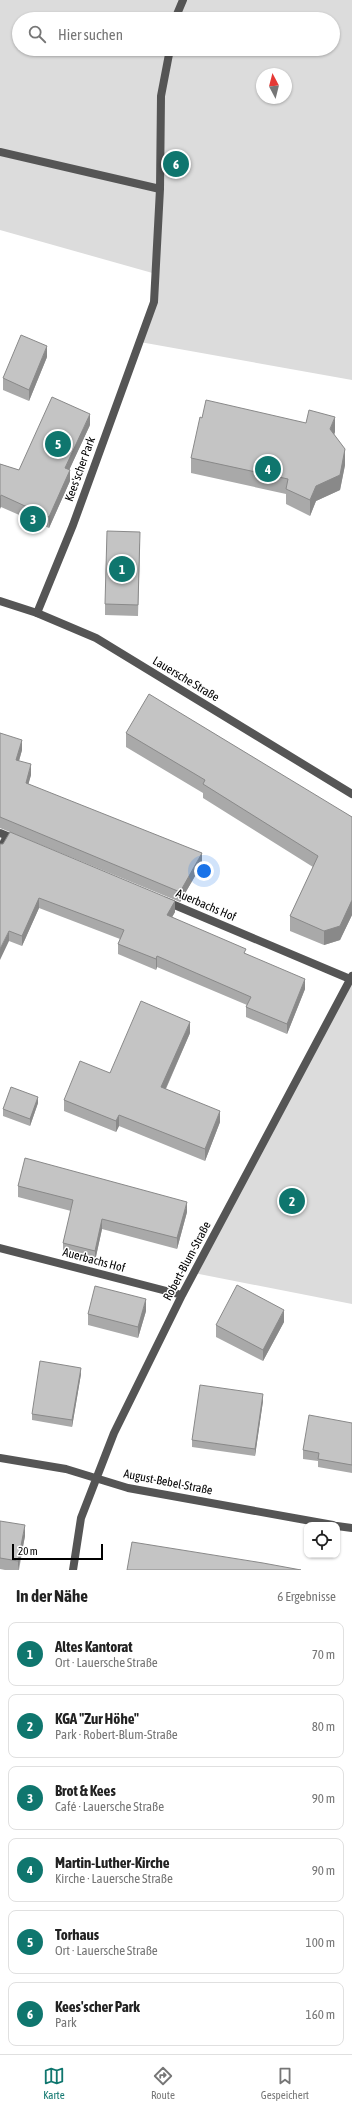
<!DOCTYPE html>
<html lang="de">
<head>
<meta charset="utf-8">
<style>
  :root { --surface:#fff; --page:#f2f2f2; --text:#222; --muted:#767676; --line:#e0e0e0; --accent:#0f766e }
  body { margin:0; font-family:"Asap Condensed",sans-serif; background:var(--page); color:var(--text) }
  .controls { position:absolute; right:12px; bottom:12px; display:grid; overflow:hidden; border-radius:8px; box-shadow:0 1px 3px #0004 }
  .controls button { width:36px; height:36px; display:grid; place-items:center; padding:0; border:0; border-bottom:1px solid var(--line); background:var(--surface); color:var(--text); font:20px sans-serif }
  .compass { position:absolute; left:256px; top:68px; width:36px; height:36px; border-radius:50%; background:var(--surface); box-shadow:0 1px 3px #0004; rotate:353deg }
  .scale { position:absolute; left:12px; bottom:10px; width:91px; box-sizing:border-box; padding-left:4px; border:2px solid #000; border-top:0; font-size:11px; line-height:14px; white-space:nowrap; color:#000; -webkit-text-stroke:3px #fff; paint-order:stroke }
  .you { position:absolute; left:204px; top:871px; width:14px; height:14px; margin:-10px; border:3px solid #fff; border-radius:50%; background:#1a73e8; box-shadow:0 0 0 6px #1a73e833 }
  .badge { display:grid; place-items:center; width:26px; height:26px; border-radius:50%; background:var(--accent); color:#fff; font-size:13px; font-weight:700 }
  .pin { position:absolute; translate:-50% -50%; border:2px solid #fff; box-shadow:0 1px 4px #0006 }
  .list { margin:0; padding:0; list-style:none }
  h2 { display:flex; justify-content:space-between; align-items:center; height:52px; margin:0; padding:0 16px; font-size:17px }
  h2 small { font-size:13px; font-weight:400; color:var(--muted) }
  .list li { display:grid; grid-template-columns:26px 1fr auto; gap:12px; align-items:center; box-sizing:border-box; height:64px; margin:0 8px 8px; padding:0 8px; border:1px solid var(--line); border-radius:8px }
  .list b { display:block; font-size:15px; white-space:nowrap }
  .list p { margin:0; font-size:13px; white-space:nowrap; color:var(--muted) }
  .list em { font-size:13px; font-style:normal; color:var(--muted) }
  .icon { flex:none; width:22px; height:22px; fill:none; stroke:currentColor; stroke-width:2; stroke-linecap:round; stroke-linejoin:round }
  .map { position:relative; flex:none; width:352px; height:1570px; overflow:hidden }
  .search { position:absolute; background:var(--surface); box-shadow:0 1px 3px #0004; left:12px; right:12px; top:12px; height:44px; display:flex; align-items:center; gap:10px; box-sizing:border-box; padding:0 14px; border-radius:22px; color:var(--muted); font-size:15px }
  .sheet { height:484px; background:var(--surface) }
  nav { display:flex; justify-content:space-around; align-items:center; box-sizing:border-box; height:56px; border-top:1px solid var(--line); background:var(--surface); font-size:11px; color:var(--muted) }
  nav a { display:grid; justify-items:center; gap:2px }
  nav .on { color:var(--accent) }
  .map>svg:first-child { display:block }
</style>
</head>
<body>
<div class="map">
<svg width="352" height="1570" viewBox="0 0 352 1570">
  <rect width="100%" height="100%" fill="#fff"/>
  <path fill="#dcdcdc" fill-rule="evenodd" d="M 0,0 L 352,0 L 352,380 L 140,342 L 154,302 L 156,274 L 0,230 ZM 19,19 L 333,19 L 333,49 L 19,49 ZM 262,74 L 286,74 L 286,98 L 262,98 Z
    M 352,976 L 352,1304 L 194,1273 Z"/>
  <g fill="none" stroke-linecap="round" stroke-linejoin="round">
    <path stroke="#555" stroke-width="8" d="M 175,19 L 183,0
      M 0,152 L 160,189
      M 37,613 L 73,525 L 154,302 L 160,189 L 161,96 L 170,49"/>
    <path stroke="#555" stroke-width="8" d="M 0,601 L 37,613 L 96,638 L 352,794
      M 0,833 L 17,840
      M 0,850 L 7,836
      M 165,901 L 350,979
      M 0,1248 L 182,1295
      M 0,1458 L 66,1469 L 128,1488 L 333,1525
      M 337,1526 L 352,1528
      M 73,1570 L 81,1518 L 114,1433 L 182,1295 L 352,976"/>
  </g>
  <path fill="#a9a9a9" d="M 47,357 L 29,401 L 3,390 L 3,378 Z
    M 90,425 L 69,470 L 70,481 L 49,528 L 1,507 L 0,464 L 19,470 Z
    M 335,432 L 334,435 L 345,465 L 340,490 L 316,501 L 310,516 L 286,504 L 286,494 L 191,473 L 191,458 Z
    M 140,543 L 138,616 L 105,615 L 105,604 Z
    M 0,733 L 22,750 L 19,761 L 31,775 L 28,784 L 202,864 L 180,902 L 0,828 Z
    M 126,733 L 352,817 L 352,915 L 340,940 L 324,945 L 290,931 L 290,916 L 313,867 L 203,798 L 203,793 L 126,747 Z
    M 0,844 L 175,912 L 172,917 L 246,954 L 305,989 L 287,1034 L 246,1017 L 246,1007 L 247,1005 L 157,967 L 156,970 L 118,954 L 118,944 L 120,939 L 39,908 L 22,946 L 9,941 Z
    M 190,1033 L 166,1089 L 220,1122 L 205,1161 L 119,1126 L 116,1132 L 64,1111 L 64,1100 L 110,1073 Z
    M 38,1103 L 30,1126 L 3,1116 L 3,1109 Z
    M 18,1186 L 187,1212 L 177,1249 L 102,1229 L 95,1261 L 63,1254 L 63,1243 L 71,1211 L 18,1197 Z
    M 146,1311 L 138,1338 L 88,1325 L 88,1314 Z
    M 284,1322 L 263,1361 L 216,1337 L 216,1325 Z
    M 81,1374 L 72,1427 L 32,1420 L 32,1414 Z
    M 263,1401 L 255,1456 L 192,1447 L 192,1440 Z
    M 352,1423 L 352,1473 L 318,1467 L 318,1461 L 303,1459 L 303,1450 Z
    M 0,1521 L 25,1536 L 19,1570 L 5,1570 L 0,1569 Z"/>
  <path fill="#898989" d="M 47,346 L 47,357 L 29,401 L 29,390 Z
    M 90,414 L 90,425 L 65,479 L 65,468 Z
    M 335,417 L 335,432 L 330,444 L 330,429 Z
    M 345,449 L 345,465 L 340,490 L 316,501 L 310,516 L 310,500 L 316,486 Z
    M 70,470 L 70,481 L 49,528 L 49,517 Z
    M 1,495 L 1,507 L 0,509 L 0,498 Z
    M 22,740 L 22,750 L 16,771 L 16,760 Z
    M 31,764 L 31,775 L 26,793 L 26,783 Z
    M 202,853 L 202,864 L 180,902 L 180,892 Z
    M 39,898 L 39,908 L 22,946 L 22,936 Z
    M 352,900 L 352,915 L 340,940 L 324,945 L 324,931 Z
    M 175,901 L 175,912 L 167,926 L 167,915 Z
    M 9,931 L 9,941 L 0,960 L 0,949 Z
    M 157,956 L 157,967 L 156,970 L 156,959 Z
    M 305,979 L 305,989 L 287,1034 L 287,1024 Z
    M 190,1022 L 190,1033 L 161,1099 L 161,1087 Z
    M 38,1097 L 38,1103 L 30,1126 L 30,1119 Z
    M 220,1111 L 220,1122 L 205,1161 L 205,1149 Z
    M 119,1115 L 119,1126 L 116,1132 L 116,1121 Z
    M 187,1202 L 187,1212 L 177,1249 L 177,1238 Z
    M 102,1219 L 102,1229 L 95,1261 L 95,1251 Z
    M 146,1299 L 146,1311 L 138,1338 L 138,1327 Z
    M 284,1310 L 284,1322 L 263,1361 L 263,1350 Z
    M 81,1368 L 81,1374 L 72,1427 L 72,1420 Z
    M 263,1394 L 263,1401 L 255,1456 L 255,1449 Z
    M 25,1525 L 25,1536 L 18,1570 L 18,1561 Z"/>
  <path fill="#c4c4c4" stroke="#898989" d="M 21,335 L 47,346 L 29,390 L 3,378 Z
    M 52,397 L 90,414 L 65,468 L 70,470 L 49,517 L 1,495 L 0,498 L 0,464 L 19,470 Z
    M 206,400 L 306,423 L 309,410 L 335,417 L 330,429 L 345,449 L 340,475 L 316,486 L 310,500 L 286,489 L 288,479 L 191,458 L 200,417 L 202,418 Z
    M 107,531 L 140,532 L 138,605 L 105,604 Z
    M 149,694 L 352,817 L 352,900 L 340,926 L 324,931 L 290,916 L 318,856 L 203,784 L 205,780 L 126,733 Z
    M 0,733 L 22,740 L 16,760 L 31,764 L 26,783 L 202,853 L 180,892 L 0,817 Z
    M 10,832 L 175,901 L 167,915 L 246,949 L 244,953 L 305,979 L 287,1024 L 246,1007 L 251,997 L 157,956 L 156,959 L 118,944 L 124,930 L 39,898 L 22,936 L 9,931 L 0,949 L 0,844 L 3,844 Z
    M 141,1001 L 190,1022 L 161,1087 L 220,1111 L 205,1149 L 119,1115 L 116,1121 L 64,1100 L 80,1061 L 110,1073 Z
    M 11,1087 L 38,1097 L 30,1119 L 3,1109 Z
    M 25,1158 L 187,1202 L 177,1238 L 102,1219 L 95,1251 L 63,1243 L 73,1200 L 18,1186 Z
    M 237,1285 L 284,1310 L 263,1350 L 216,1325 Z
    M 95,1286 L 146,1299 L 138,1327 L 88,1314 Z
    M 40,1361 L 81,1368 L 72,1420 L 32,1414 Z
    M 200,1385 L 263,1394 L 255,1449 L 192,1440 Z
    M 309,1415 L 352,1423 L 352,1465 L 318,1459 L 319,1453 L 303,1450 Z
    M 0,1521 L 25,1525 L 18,1561 L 0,1558 Z
    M 132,1542 L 263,1563 L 301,1570 L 127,1570 Z"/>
  <g text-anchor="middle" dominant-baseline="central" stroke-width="3" stroke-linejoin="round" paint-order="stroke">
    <g font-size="12" fill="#000" stroke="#fff">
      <text transform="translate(80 469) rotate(-70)">Kees'scher Park</text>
      <text transform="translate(186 679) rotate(31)">Lauersche Straße</text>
      <text transform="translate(206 905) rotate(23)">Auerbachs Hof</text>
      <text transform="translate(94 1260) rotate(15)">Auerbachs Hof</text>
      <text transform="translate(187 1261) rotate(-62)">Robert-Blum-Straße</text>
      <text transform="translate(168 1482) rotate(11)">August-Bebel-Straße</text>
    </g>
  </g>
</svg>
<div class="controls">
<button><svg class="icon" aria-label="locate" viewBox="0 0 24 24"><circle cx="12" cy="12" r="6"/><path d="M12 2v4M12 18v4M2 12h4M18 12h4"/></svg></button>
</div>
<svg class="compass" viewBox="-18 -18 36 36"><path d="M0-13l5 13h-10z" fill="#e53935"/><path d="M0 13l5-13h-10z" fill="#767676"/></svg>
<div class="scale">20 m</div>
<div class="you"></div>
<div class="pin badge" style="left:122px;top:569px">1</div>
<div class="pin badge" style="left:292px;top:1201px">2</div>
<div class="pin badge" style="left:33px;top:519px">3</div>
<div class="pin badge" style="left:268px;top:469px">4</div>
<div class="pin badge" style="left:58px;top:444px">5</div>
<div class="pin badge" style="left:176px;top:164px">6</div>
<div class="search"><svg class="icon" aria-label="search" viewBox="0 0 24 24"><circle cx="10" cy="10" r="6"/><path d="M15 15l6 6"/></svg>Hier suchen</div>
</div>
<section class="sheet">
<h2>In der Nähe<small>6 Ergebnisse</small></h2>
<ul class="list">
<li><span class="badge">1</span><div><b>Altes Kantorat</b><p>Ort · Lauersche Straße</p></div><em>70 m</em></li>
<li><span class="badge">2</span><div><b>KGA &quot;Zur Höhe&quot;</b><p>Park · Robert-Blum-Straße</p></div><em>80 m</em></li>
<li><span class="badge">3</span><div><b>Brot &amp; Kees</b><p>Café · Lauersche Straße</p></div><em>90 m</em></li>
<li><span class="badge">4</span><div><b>Martin-Luther-Kirche</b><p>Kirche · Lauersche Straße</p></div><em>90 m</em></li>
<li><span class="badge">5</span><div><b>Torhaus</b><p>Ort · Lauersche Straße</p></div><em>100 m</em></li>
<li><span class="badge">6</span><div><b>Kees'scher Park</b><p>Park</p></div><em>160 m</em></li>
</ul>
</section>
<nav>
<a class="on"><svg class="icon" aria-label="map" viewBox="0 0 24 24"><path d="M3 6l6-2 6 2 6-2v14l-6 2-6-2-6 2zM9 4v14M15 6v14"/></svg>Karte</a>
<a><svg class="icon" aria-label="directions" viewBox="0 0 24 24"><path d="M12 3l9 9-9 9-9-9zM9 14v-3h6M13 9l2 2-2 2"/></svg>Route</a>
<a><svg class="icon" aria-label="saved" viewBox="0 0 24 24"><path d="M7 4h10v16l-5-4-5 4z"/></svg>Gespeichert</a>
</nav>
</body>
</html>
